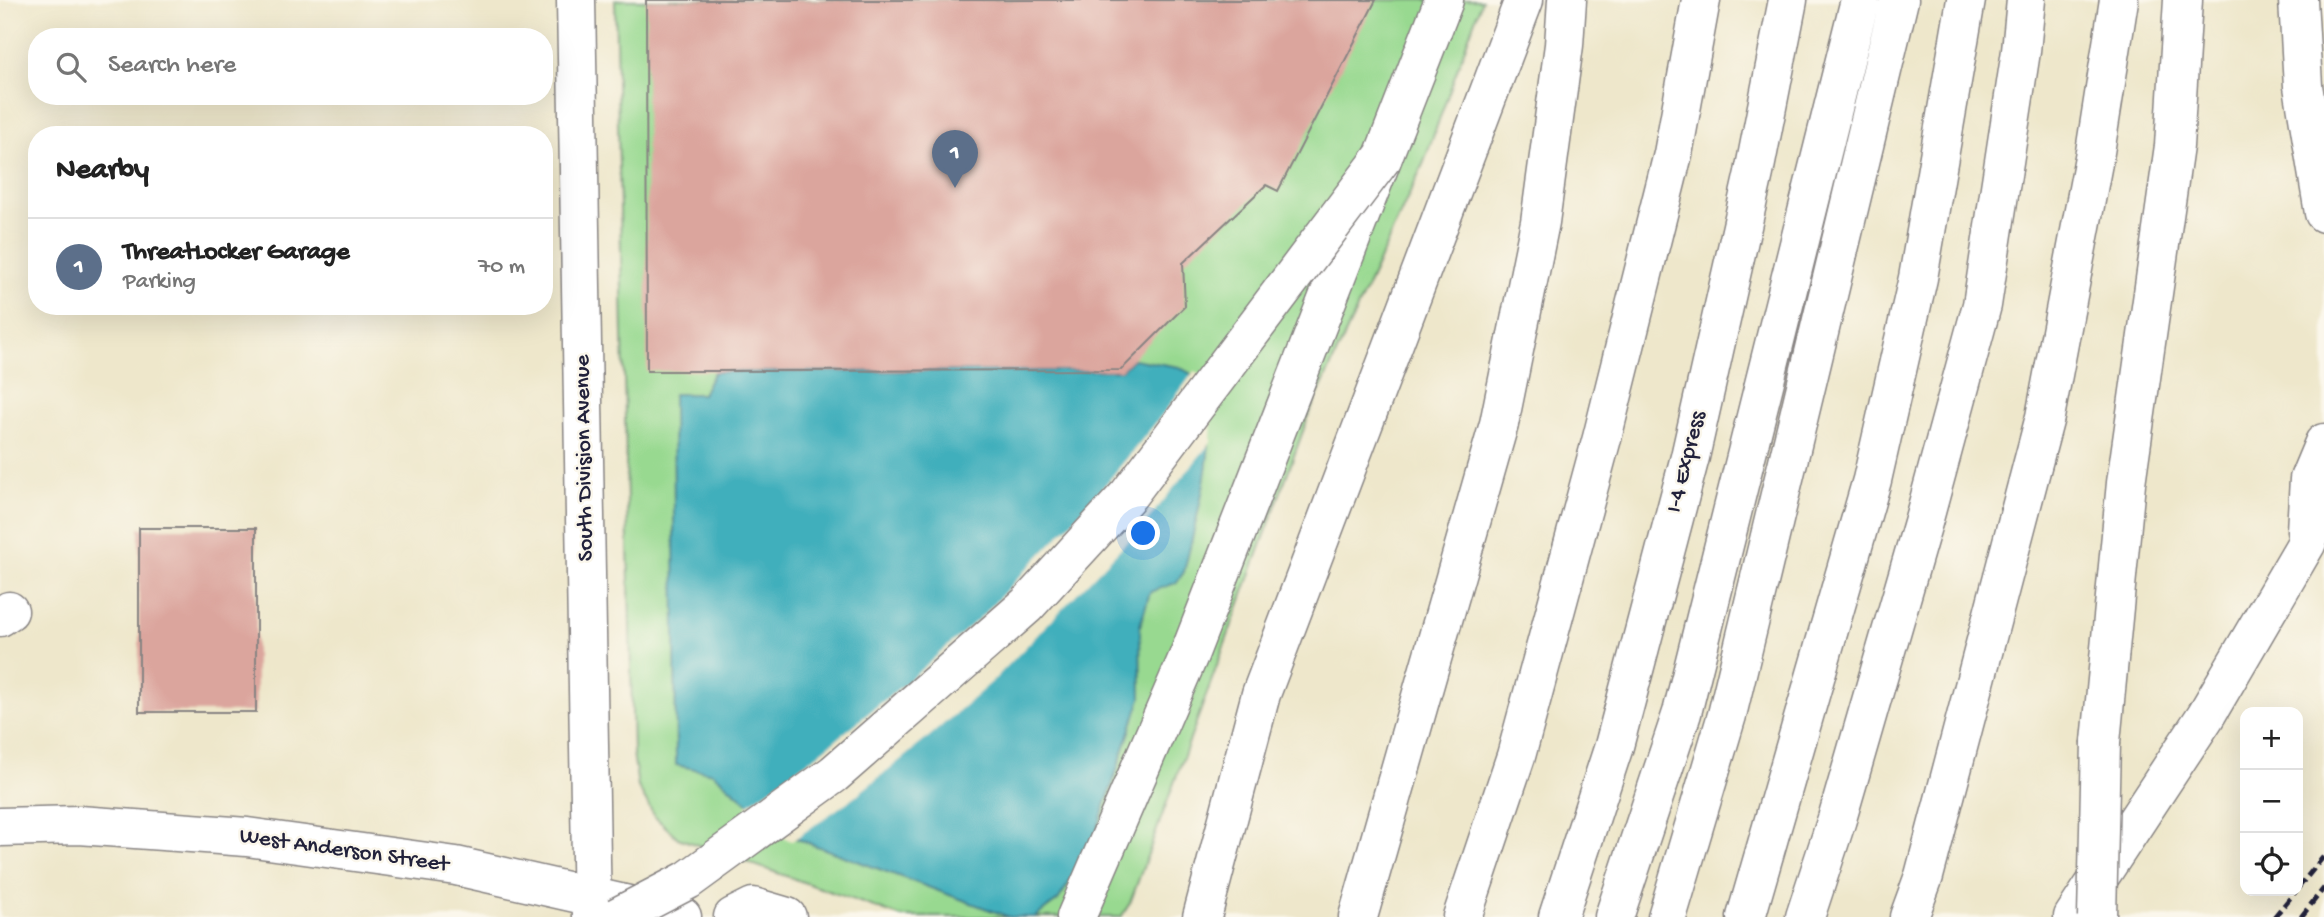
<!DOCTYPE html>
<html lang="en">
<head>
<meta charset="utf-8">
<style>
  :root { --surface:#fff; --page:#f2f2f2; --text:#222; --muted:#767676; --line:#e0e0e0; --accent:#c8321e }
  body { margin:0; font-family:"Gochi Hand",sans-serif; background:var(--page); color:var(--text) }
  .controls { position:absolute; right:21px; bottom:21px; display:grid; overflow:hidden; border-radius:14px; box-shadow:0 7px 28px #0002 }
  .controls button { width:63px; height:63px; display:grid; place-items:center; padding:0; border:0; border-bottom:2px solid var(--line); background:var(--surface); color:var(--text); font:35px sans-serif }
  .you { position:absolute; left:1144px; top:534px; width:24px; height:24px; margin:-18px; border:5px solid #fff; border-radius:50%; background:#1a73e8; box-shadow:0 0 0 10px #1a73e833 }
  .badge { display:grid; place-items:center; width:46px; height:46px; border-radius:50%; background:var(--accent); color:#fff; font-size:23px; font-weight:700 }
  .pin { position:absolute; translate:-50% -58px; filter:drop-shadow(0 2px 4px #0008) }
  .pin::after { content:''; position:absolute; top:37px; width:24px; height:21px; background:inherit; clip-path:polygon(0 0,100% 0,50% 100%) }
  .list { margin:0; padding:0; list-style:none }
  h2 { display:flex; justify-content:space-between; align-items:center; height:91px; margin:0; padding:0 28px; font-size:30px }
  h2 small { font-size:23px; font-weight:400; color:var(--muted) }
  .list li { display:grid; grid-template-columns:46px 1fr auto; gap:21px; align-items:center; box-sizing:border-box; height:98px; padding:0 28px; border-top:2px solid var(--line) }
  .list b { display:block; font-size:26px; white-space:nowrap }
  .list p { margin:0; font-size:23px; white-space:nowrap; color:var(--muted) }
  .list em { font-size:23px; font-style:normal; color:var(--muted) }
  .icon { flex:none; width:38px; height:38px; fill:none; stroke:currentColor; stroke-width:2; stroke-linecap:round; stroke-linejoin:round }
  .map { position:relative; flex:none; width:2324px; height:917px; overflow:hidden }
  .search { position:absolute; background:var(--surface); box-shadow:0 7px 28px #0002; left:28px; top:28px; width:525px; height:77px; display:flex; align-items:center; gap:18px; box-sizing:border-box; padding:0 24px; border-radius:28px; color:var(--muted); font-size:26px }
  .panel { position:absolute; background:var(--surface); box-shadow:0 7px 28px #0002; left:28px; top:126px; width:525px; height:189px; border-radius:28px }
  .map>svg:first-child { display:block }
</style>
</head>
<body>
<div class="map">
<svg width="2324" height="917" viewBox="0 0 2324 917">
  <rect width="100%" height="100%" fill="#fbf7ec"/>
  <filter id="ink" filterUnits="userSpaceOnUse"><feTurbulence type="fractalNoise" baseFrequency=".0143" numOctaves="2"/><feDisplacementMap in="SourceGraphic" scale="14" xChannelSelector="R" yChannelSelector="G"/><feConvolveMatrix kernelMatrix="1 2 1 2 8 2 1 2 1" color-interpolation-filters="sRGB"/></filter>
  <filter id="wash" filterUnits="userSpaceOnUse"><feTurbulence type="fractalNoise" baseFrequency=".00686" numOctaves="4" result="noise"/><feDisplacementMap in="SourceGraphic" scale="28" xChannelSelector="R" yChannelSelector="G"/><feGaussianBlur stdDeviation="1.57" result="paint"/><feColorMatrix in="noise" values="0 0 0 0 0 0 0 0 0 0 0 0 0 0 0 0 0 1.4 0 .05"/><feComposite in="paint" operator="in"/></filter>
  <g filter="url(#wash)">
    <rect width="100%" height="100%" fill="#eee7cb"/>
    <path fill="#98d990" stroke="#5d7e66" stroke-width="2" d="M 615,0 L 1482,0 L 1424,162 L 1310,412 L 1130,903 L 1121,917 L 902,917 L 678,838 L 655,817 L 638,787 L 633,753 Z"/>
    <path fill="#40afbc" stroke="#31687c" stroke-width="2" d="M 1133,359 L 1179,367 L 1205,382 C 1219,442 1198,513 1184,572 L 1176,583 L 1150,592 L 1140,626 L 1141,698 L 1090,851 L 1058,900 L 1035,917 L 1009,917 L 784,834 L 713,773 L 676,765 L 673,394 L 702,394 L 714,372 L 1121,370 Z"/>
    <path fill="#eee7cb" d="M 1194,371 L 1207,379 L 1212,400 L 1211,442 L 1146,522 L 993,681 L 924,741 L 853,798 L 792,841 L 782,837 L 746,806 L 818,754 L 908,681 L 982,616 L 1091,502 L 1167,409 Z"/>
    <g id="blocks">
      <path fill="#dba59d" d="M 646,0 L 1376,0 L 1278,191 L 1266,185 L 1183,263 L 1185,306 L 1121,370 L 714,371 L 647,371 Z
        M 139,528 L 256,528 L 256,712 L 139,712 Z"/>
    </g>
  </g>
  <g filter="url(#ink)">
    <use href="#blocks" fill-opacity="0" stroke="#888483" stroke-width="2"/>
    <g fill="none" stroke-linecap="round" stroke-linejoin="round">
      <defs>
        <path id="minor" d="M 576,0 L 592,917
          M 0,617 L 9,611"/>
        <path id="major" d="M 0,827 L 79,825 L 247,837 L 456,866 L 682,917
          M 733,917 L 753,907 L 787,917"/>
        <path id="highway" d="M 2298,0 L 2303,86 L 2324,213
          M 2306,531 L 2309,479 L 2324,443
          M 2101,742 L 2126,483 L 2174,146 L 2183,0
          M 1076,917 L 1189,655 L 1444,0
          M 1202,917 L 1261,694 L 1524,0
          M 1358,917 L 1499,424 L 1540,222 L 1564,45 L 1567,0
          M 1462,917 L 1516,756 L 1602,438 L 1673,154 L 1701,0
          M 1558,917 L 1614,746 L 1690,457 L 1754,173 L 1788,0
          M 1614,917 L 1682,713 L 1860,0
          M 1667,917 L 1727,715 L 1899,0
          M 1746,917 L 1872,480 L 1918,278 L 1966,0
          M 1805,917 L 1837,819 L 1924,519 L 1982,305 L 2021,51 L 2026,0
          M 1909,917 L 1924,876 L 2045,417 L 2095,152 L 2119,0
          M 2073,917 L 2205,717 L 2306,544 L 2324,503"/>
      </defs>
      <use href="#minor" stroke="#888483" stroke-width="41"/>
      <use href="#major" stroke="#888483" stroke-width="41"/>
      <use href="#highway" stroke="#888483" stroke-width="41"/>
      <use href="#minor" stroke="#fff" stroke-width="38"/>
      <use href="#major" stroke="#fff" stroke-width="38"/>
      <use href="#highway" stroke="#fff" stroke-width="38"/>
      <path stroke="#22223b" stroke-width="5" stroke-dasharray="10 5" stroke-linecap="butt" d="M 2298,888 L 2324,856
        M 2274,917 L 2296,891
        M 2301,917 L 2324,888"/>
      <defs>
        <path id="highway-bridge" d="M 617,917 L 688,880 L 834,774 L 1027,605 L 1129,494 L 1383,157
          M 2097,917 L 2101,742"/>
      </defs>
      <use href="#highway-bridge" stroke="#888483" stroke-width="41" stroke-linecap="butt"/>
      <use href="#highway-bridge" stroke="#fff" stroke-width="38"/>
    </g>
  </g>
  <g text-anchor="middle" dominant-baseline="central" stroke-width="5" stroke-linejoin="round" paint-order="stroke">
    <g font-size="23" fill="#22223b" stroke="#fbf7ec">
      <text transform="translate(585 458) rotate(-91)">South Division Avenue</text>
      <text transform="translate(1687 462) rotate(-76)">I-4 Express</text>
      <text transform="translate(344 851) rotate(8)">West Anderson Street</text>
    </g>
  </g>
</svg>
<div class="controls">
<button>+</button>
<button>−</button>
<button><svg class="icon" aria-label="locate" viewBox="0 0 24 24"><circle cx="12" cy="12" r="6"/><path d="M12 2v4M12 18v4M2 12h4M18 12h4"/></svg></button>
</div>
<div class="you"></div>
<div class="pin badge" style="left:955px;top:188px;background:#5c6f8a">1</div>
<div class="search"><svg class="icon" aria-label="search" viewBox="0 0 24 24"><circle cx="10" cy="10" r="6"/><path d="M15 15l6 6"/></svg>Search here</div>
<section class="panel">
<h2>Nearby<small></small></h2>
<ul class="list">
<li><span class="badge" style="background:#5c6f8a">1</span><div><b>ThreatLocker Garage</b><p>Parking</p></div><em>70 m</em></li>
</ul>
</section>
</div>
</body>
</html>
